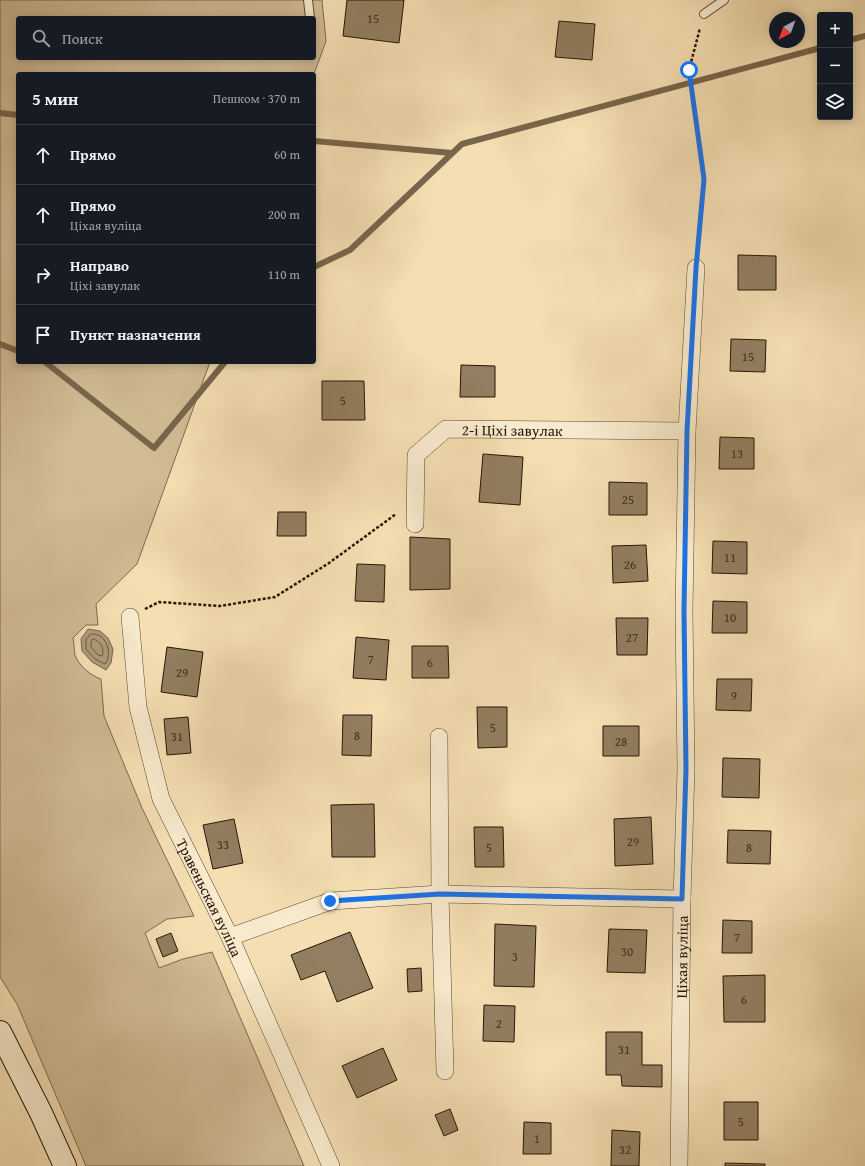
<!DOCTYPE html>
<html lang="ru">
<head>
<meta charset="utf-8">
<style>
  :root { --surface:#171b24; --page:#242831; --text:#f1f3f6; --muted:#9ea1a6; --line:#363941 }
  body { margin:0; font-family:"Gentium Book Plus",serif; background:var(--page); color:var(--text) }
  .controls { position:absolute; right:12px; top:12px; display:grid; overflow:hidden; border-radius:4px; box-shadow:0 2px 10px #0003 }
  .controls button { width:36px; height:36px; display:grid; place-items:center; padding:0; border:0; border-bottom:1px solid var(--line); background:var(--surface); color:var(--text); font:20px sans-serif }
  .compass { position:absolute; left:769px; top:12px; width:36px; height:36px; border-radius:50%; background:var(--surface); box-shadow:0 2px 10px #0003; rotate:221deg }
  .stop { position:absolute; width:12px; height:12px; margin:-9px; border:3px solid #1a73e8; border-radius:50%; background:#fff }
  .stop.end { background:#1a73e8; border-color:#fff; box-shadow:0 1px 4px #0008 }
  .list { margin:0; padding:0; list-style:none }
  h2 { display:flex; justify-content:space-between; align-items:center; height:52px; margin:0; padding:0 16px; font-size:17px }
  h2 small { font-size:13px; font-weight:400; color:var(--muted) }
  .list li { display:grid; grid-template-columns:26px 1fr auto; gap:12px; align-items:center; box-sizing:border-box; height:60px; padding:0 16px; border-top:1px solid var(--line) }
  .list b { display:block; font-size:15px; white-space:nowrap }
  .list p { margin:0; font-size:13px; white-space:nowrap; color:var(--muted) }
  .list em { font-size:13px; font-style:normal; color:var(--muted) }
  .icon { flex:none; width:22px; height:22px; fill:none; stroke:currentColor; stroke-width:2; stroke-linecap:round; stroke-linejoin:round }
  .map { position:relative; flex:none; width:865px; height:1166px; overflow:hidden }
  .search { position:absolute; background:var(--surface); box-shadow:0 2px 10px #0003; left:16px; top:16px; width:300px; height:44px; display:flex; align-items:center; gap:10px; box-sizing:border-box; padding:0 14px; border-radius:4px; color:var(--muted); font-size:15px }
  .panel { position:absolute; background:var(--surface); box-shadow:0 2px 10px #0003; left:16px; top:72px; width:300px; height:292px; border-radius:4px }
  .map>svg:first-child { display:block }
</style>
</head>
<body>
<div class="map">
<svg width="865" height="1166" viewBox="0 0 865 1166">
  <rect width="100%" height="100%" fill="#f4deb2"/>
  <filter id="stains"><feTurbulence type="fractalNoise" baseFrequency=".005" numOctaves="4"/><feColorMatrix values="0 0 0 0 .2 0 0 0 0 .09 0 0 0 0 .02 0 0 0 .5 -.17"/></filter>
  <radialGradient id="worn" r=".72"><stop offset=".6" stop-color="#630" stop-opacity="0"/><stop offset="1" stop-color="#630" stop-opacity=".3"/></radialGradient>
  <path fill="#d1bc95" stroke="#7c694e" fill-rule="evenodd" d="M 0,0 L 322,0 L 326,41 L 314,74 L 18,74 L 18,362 L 210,362 L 137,564 L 96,604 L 98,625 L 86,625 L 73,638 C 74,643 74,649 75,655 C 78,665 91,676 101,679 L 104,716 L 142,808 L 194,916 L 167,919 L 145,933 L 159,968 L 183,959 L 212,952 L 304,1166 L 86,1166 L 17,1004 L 0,977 ZM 18,18 L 314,18 L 314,58 L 18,58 Z"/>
  <path fill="#ae9a78" stroke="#78654b" d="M 88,629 L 100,631 L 108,638 L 113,649 L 111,663 L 106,670 L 92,662 L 82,651 L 81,639 Z"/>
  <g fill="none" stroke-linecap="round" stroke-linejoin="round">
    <path stroke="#6a5840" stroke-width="1" d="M 91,634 C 93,634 96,634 98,635 C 108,639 112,656 105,664 L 95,659 L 86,649 L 86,640 Z
      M 93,639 C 101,641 105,649 102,656 L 98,655 L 91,647 L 91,642 Z"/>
    <path stroke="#78654b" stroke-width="6" d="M 850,40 L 865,36
      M 0,113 L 18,115
      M 314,141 L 452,153
      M 314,267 L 350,250 L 462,144 L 820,48
      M 0,344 L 18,351
      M 45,362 L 154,448 L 225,362"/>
  </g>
  <path fill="#927e60" stroke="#271607" d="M 347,0 L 404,0 L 399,43 L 343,36 Z
    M 559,21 L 595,24 L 592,60 L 555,57 Z
    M 738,255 L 776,256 L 776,290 L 738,290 Z
    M 731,339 L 766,340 L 765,372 L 730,371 Z
    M 461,365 L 495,366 L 495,397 L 460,397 Z
    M 322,381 L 364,381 L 365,420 L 322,420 Z
    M 720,437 L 754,438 L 754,469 L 719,469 Z
    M 483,454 L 523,457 L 520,505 L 479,502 Z
    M 609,482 L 647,483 L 647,515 L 609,515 Z
    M 278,512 L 306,512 L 306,536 L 277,536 Z
    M 410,537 L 450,539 L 450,589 L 410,590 Z
    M 713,541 L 747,542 L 747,574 L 712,573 Z
    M 646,545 L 648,581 L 613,583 L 612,546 Z
    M 357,564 L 385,565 L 384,602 L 355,601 Z
    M 713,601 L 747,602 L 747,633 L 712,633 Z
    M 616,618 L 648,618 L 647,655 L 617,655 Z
    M 356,637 L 389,640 L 386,680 L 353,678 Z
    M 412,646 L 448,646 L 449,678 L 412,678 Z
    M 167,647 L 203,652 L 197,697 L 161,692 Z
    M 717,679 L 752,679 L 751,711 L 716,710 Z
    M 477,707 L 507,707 L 507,747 L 478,748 Z
    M 343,715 L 372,715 L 371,756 L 342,755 Z
    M 188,717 L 191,753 L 167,755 L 164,719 Z
    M 603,726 L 639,726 L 639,756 L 603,756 Z
    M 723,758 L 760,759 L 759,798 L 722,797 Z
    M 374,804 L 375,857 L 332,857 L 331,805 Z
    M 651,817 L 653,864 L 615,866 L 614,819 Z
    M 234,819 L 243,863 L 213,869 L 203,825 Z
    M 474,827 L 503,827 L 504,867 L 475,867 Z
    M 728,830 L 771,831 L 770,864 L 727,863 Z
    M 723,920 L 752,921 L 752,953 L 722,953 Z
    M 495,924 L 536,926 L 534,987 L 494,986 Z
    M 609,929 L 647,930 L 645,973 L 607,972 Z
    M 350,932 L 373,988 L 337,1002 L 325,971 L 301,980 L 291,955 Z
    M 171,933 L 178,951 L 163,957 L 156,939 Z
    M 421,968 L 422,991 L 408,992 L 407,969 Z
    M 765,975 L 765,1022 L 724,1022 L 723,976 Z
    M 484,1005 L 515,1006 L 514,1042 L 483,1041 Z
    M 606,1032 L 642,1032 L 642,1065 L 662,1065 L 662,1087 L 622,1086 L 621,1075 L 606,1075 Z
    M 383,1048 L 397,1080 L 357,1098 L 342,1066 Z
    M 724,1102 L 758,1102 L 758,1140 L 724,1140 Z
    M 450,1109 L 458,1130 L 444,1136 L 435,1115 Z
    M 524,1122 L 551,1123 L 551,1154 L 523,1154 Z
    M 612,1130 L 640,1132 L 639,1166 L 611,1166 Z
    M 725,1163 L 765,1164 L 765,1166 L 725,1166 Z"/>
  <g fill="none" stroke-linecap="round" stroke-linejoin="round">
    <defs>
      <path id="service" d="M 308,0 L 310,18
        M 704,14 L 724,0"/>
      <g id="minor">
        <path id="s1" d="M 415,524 L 416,455 L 446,429 L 687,431"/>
        <path id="s2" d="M 130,617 L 138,707 L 161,799 L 230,937 L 331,1166"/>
        <path d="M 439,737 L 440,894 L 445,1071"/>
        <path d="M 230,937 L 331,901 L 440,894 L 682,899"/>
        <path id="s3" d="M 679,1166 L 682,899 L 686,769 L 684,611 L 687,431 L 696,268"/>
      </g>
      <path id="secondary" d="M 0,1032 L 41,1113 L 65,1166"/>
    </defs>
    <use href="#service" stroke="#5a4832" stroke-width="10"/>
    <use href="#minor" stroke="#5a4832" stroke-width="18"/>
    <use href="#secondary" stroke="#271607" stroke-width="24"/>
    <path stroke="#271607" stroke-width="2.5" stroke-dasharray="3 2" stroke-linecap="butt" d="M 698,250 L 704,179 L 689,70 L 700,28
      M 145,609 L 159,602 L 220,606 L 275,597 L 329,563 L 396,514"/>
    <use href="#service" stroke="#f8eacd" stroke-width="8"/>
    <use href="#minor" stroke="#f8eacd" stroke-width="17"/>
    <use href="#secondary" stroke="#f8eacd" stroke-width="22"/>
  </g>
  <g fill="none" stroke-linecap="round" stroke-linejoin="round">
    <path stroke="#1a73e8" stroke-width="5" d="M 330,901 L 440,894 L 682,899 L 686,769 L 684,611 L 687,431 L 696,268 L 704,179 L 689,70"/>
  </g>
  <g text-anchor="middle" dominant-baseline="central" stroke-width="3.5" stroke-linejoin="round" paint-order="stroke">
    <g font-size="13" fill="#42301d">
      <text x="373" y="18">15</text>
      <text x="748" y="356">15</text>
      <text x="343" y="400">5</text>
      <text x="737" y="453">13</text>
      <text x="628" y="499">25</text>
      <text x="730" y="557">11</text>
      <text x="630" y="564">26</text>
      <text x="730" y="617">10</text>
      <text x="632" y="637">27</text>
      <text x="371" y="659">7</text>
      <text x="430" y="662">6</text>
      <text x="182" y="672">29</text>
      <text x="734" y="695">9</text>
      <text x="493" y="727">5</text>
      <text x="357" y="735">8</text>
      <text x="177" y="736">31</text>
      <text x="621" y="741">28</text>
      <text x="633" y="841">29</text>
      <text x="223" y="844">33</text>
      <text x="489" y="847">5</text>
      <text x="749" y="847">8</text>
      <text x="737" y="937">7</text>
      <text x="627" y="951">30</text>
      <text x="515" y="956">3</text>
      <text x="744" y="999">6</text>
      <text x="499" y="1023">2</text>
      <text x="624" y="1049">31</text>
      <text x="741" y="1121">5</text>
      <text x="537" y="1138">1</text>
      <text x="625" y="1149">32</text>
    </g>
    <g font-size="15" fill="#271607" stroke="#f8eacd">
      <text stroke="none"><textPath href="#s1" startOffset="175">2-і Ціхі завулак</textPath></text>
      <text stroke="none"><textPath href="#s2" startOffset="295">Травеньская вуліца</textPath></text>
      <text stroke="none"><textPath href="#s3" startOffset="209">Ціхая вуліца</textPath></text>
    </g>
  </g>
  <rect width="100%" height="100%" filter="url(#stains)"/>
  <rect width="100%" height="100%" fill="url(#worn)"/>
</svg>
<div class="controls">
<button>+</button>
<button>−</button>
<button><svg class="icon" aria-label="layers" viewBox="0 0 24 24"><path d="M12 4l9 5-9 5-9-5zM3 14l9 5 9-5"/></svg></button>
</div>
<svg class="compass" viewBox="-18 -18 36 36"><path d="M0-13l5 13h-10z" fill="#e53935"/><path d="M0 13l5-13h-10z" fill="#9ea1a6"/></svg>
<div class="stop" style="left:689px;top:70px"></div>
<div class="stop end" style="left:330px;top:901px"></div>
<div class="search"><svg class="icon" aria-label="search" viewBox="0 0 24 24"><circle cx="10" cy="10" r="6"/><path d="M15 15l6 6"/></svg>Поиск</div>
<section class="panel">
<h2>5 мин<small>Пешком · 370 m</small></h2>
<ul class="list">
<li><svg class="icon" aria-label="ahead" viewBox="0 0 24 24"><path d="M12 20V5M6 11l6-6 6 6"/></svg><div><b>Прямо</b></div><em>60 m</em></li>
<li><svg class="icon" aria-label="ahead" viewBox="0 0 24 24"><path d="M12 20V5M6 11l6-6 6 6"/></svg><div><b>Прямо</b><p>Ціхая вуліца</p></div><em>200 m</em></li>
<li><svg class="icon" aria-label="right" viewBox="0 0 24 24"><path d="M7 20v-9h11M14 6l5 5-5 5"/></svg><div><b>Направо</b><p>Ціхі завулак</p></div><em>110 m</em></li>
<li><svg class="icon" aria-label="arrive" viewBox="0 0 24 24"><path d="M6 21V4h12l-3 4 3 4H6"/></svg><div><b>Пункт назначения</b></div></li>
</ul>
</section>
</div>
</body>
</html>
